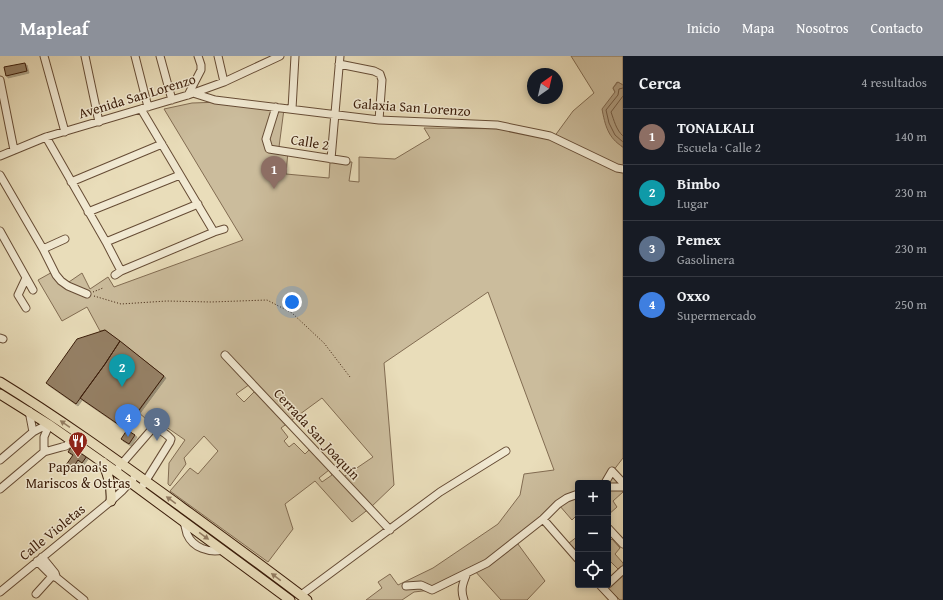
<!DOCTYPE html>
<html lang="es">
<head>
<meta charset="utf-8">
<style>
  :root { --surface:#171b24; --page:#20242c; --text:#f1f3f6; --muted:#9ea1a6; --line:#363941; --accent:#8c9099 }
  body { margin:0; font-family:"Gentium Book Plus",serif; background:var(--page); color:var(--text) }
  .controls { position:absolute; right:12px; bottom:12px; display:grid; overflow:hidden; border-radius:4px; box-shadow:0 2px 6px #0003 }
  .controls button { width:36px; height:36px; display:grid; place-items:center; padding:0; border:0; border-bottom:1px solid var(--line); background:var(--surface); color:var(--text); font:20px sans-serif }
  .compass { position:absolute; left:527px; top:12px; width:36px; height:36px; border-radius:50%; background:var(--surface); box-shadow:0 2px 6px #0003; rotate:34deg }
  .you { position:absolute; left:292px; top:246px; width:14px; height:14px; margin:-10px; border:3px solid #fff; border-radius:50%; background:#1a73e8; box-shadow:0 0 0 6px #1a73e833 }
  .badge { display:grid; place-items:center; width:26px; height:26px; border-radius:50%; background:var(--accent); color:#fff; font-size:13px; font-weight:700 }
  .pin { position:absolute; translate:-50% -33px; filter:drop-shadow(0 1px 2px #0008) }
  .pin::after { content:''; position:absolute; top:21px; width:14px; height:12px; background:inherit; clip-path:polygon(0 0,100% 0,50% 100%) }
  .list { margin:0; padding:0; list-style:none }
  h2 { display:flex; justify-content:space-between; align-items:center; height:52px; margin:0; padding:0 16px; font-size:17px }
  h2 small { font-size:13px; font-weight:400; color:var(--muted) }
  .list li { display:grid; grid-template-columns:26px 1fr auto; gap:12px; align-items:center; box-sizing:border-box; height:56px; padding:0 16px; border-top:1px solid var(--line) }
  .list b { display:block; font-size:15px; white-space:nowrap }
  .list p { margin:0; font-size:13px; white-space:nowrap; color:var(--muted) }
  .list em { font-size:13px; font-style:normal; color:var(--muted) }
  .icon { flex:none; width:22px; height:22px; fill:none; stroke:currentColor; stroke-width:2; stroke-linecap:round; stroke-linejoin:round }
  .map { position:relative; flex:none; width:623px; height:544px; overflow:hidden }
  header { display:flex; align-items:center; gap:24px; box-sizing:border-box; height:56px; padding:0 20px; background:var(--accent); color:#fff }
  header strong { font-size:19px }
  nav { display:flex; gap:22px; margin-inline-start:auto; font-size:14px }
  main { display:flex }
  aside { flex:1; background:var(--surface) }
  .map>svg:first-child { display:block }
</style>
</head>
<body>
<header>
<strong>Mapleaf</strong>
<nav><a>Inicio</a><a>Mapa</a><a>Nosotros</a><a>Contacto</a></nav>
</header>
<main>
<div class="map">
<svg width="623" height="544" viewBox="0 0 623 544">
  <defs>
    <filter id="shadow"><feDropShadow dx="2" dy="2" stdDeviation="0" flood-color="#0004"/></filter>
  </defs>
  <rect width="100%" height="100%" fill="#e9ddba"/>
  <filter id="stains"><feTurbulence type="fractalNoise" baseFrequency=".005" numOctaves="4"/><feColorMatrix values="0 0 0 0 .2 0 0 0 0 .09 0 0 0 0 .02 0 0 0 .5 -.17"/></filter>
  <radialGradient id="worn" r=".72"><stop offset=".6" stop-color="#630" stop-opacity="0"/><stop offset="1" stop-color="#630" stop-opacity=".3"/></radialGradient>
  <path fill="#cbbc9c" stroke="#826c52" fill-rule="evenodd" d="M 571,0 L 623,0 L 623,29 L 617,26 L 613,32 L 615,36 L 622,91 L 623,91 L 623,112 L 554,81 L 573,55 L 594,37 Z
    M 222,46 L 284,53 L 279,91 L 288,95 L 286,118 L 329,122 L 330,106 L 352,106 L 349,125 L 359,126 L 359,101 L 395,103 L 430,82 L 424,72 L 518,73 L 553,82 L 623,113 L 623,402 L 613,415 L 623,426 L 623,436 L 613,445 L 617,451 L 608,459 L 608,427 L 578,427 L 578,458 L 572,464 L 559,449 L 515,484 L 545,525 L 527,544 L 501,544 L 474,514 L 488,507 L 431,534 L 414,536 L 402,544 L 366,544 L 382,532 L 378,526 L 390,518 L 398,529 L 433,512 L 498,468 L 520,439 L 524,418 L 554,414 L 488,236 L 384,307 L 394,429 L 370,452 L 352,466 L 315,425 L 285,448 L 293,473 L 268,506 L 170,435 L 190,412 L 198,418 L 218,395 L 204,380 L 184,402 L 186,408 L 170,430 L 168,428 L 169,407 L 185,384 L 149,359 L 146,363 L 138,356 L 164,320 L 105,274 L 100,275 L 87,251 L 62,265 L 38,224 L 56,214 L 66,228 L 82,217 L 90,233 L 108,221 L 114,231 L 243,184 L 164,53 L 192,47 ZM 253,326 L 258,332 L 244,346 L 236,338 ZM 322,342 L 373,401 L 342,422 L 313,390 L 305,398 L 294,387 L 289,391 L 284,385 L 288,381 L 281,372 ZM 329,414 L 332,419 L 322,426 L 319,422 Z
    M 578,480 L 578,497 L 569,487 Z
    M 612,483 L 620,492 L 615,498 L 623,507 L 623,510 L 618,513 L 608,503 L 608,487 Z
    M 623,517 L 623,544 L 620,544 L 607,531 Z"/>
  <path fill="#ae9b7e" stroke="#80684f" d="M 618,26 L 623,29 L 623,91 C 608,82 605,69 602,53 L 615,36 L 613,32 Z"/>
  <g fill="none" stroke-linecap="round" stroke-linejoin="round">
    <path stroke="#745c44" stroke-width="1" d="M 623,32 L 619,33 L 618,39 L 606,54 L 609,67 L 615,79 L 623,86
      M 623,40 L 611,56 C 614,64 616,74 623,80"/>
  </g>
  <path fill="#958065" stroke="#3a1c09" filter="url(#shadow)" d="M 25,7 L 27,15 L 6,20 L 4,11 Z
    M 105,274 L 120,285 L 105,308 L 76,348 L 46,327 L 77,283 Z
    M 120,285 L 164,320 L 125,373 L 80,342 L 105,308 Z
    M 127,374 L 135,379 L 129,388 L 121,383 Z
    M 72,390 L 87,400 L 82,407 L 78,404 L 72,413 L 66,409 L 73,399 L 68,396 Z"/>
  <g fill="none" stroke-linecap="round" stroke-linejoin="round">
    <defs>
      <path id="minor" d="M 44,0 L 65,76
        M 85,0 L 99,66
        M 135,0 L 148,51
        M 160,0 L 172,44
        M 218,0 L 224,26
        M 339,8 L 374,15 L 380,18 L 382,24 L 379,64
        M 0,24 L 14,94
        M 193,37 L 215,44 L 379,64 L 497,69 L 550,80 L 617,112 L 623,113
        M 188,39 L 201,14 L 201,9 L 198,0
        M 276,51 L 266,83 L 269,93 L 346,105
        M 141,53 L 214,176
        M 292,53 L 295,0
        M 46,81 L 106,186 L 121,215
        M 0,100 L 46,81 L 188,39 L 224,26 L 280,0
        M 331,103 L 340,0
        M 0,119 L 43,193 L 56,219 L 61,225 L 68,230 L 87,238
        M 71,126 L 162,88
        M 88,156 L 180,119
        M 0,175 L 33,234
        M 106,186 L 198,148
        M 43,193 L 65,183
        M 115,219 L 121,215 L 214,176 L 224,173
        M 26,222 L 18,239 L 26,252
        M 0,282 L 3,283
        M 225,299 L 390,474
        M 29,355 L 33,376
        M 44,396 L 44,381 L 49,369
        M 0,404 L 33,376 L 48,368
        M 119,411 L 152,373 L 154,371 C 160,374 167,378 171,383 L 170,386 L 140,434
        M 605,427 L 612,415 L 623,427
        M 608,431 L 623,431
        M 0,433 L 44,396 L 62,391 L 66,390 L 72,385
        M 543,463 L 578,503
        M 184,466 C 185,470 186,474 187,478 C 193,492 209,497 223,494
        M 608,472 L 623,488
        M 42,501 L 55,517 L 56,520
        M 37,505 L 52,520 L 57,522 L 84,544
        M 608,528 L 623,514
        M 600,529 L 614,544
        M 406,530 L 421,529 L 432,534 L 487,507 L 543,463 L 558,448 L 567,442 L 578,438
        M 0,536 L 111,445 L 122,435 L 133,423
        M 36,538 L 55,517
        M 301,539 L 440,436 L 506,395
        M 464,544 C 460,533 463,527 467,517"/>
      <path id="major" d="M 0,326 C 57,361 111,400 165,439 C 213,474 260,508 307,544
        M 0,338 L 48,368 L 115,415 L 290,544
        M 103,406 C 108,420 112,430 111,445"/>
    </defs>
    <use href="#minor" stroke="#664c35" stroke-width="9"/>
    <use href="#major" stroke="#3a1c09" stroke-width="11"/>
    <path stroke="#3a1c09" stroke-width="1" stroke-dasharray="1 2" stroke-linecap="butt" d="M 93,236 L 103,232
      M 94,240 L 121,248 L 167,245 L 211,246 L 267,244 L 292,257 L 324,287 L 350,321"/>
    <use href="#minor" stroke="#f1e9d2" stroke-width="7"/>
    <use href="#major" stroke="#e9ddba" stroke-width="9"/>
  </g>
  <defs><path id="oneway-solid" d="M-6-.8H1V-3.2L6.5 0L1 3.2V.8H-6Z"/></defs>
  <g fill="#927c62">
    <use href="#oneway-solid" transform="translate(65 368) rotate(-145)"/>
    <use href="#oneway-solid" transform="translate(171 444) rotate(-144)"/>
    <use href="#oneway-solid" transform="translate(204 480) rotate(36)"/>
    <use href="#oneway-solid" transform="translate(276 521) rotate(-143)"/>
  </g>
  <defs>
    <symbol id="restaurant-pin" viewBox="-11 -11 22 30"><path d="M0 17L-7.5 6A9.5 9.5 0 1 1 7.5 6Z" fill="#8f2418" stroke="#f1e9d2"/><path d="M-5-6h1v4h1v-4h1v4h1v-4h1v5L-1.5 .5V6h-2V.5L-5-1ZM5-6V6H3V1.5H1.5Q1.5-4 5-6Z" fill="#fff"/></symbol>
  </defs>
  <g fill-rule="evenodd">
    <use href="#restaurant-pin" x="67" y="374" width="22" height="30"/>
  </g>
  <g text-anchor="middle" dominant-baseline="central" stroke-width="3" stroke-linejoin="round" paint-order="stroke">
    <g font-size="14" fill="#3a1c09" stroke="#f1e9d2">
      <text transform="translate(137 40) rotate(-17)">Avenida San Lorenzo</text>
      <text transform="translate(412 51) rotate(4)">Galaxia San Lorenzo</text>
      <text transform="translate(310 86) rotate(9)">Calle 2</text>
      <text transform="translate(317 378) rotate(47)">Cerrada San Joaquín</text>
      <text transform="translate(52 476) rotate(-39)">Calle Violetas</text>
    </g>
    <g font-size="14" fill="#3a1c09" stroke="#f1e9d2">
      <text x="78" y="411">Papanoa's<tspan x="78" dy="16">Mariscos &amp; Ostras</tspan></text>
    </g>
  </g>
  <rect width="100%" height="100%" filter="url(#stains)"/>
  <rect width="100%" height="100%" fill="url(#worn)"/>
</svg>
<div class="controls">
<button>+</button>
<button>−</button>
<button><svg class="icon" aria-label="locate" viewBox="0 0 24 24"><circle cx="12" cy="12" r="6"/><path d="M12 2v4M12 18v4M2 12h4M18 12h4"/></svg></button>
</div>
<svg class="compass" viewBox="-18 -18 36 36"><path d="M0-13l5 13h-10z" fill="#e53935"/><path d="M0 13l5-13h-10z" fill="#9ea1a6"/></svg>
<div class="you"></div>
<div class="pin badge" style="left:274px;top:133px;background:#8d6e63">1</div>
<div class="pin badge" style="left:122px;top:331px;background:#0f9aa8">2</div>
<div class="pin badge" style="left:157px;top:385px;background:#5c6f8a">3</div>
<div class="pin badge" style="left:128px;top:381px;background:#3f7fe0">4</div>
</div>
<aside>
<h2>Cerca<small>4 resultados</small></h2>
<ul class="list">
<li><span class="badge" style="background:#8d6e63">1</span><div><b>TONALKALI</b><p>Escuela · Calle 2</p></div><em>140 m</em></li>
<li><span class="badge" style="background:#0f9aa8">2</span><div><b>Bimbo</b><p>Lugar</p></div><em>230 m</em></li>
<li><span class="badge" style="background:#5c6f8a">3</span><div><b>Pemex</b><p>Gasolinera</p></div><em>230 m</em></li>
<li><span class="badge" style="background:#3f7fe0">4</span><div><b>Oxxo</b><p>Supermercado</p></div><em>250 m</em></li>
</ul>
</aside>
</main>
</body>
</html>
